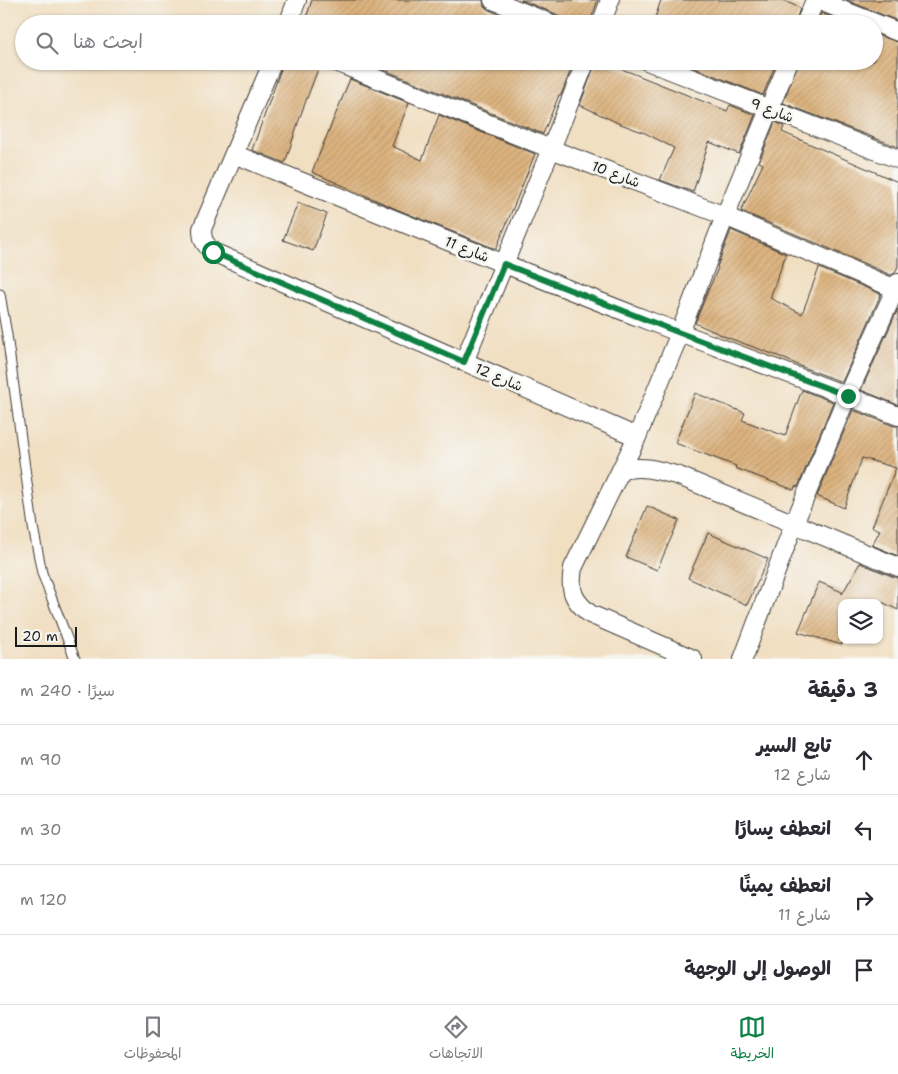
<!DOCTYPE html>
<html lang="ar">
<head>
<meta charset="utf-8">
<style>
  :root { --surface:#fff; --page:#f2f2f3; --text:#2b2b33; --muted:#7c7c81; --line:#e1e1e2; --accent:#0b8043 }
  body { margin:0; font-family:"Shantell Sans","Playpen Sans Arabic",sans-serif; background:var(--page); color:var(--text); direction:rtl }
  .controls { position:absolute; right:15px; bottom:15px; display:grid; overflow:hidden; border-radius:10px; box-shadow:0 1px 4px #0004 }
  .controls button { width:45px; height:45px; display:grid; place-items:center; padding:0; border:0; border-bottom:1px solid var(--line); background:var(--surface); color:var(--text); font:25px sans-serif }
  .scale { position:absolute; left:15px; bottom:12px; width:62px; box-sizing:border-box; padding-left:5px; border:2px solid #1c1c1c; border-top:0; font-size:14px; line-height:18px; white-space:nowrap; color:#1c1c1c; -webkit-text-stroke:4px #f6f6f2; paint-order:stroke }
  .stop { position:absolute; width:15px; height:15px; margin:-11px; border:4px solid #0b8043; border-radius:50%; background:#fff }
  .stop.end { background:#0b8043; border-color:#fff; box-shadow:0 1px 5px #0008 }
  .list { margin:0; padding:0; list-style:none }
  h2 { display:flex; justify-content:space-between; align-items:center; height:65px; margin:0; padding:0 20px; font-size:21px }
  h2 small { font-size:16px; font-weight:400; color:var(--muted) }
  .list li { display:grid; grid-template-columns:32px 1fr auto; gap:15px; align-items:center; box-sizing:border-box; height:70px; padding:0 20px; border-top:1px solid var(--line) }
  .list b { display:block; font-size:19px; white-space:nowrap }
  .list p { margin:0; font-size:16px; white-space:nowrap; color:var(--muted) }
  .list em { font-size:16px; font-style:normal; color:var(--muted) }
  .icon { flex:none; width:28px; height:28px; fill:none; stroke:currentColor; stroke-width:2; stroke-linecap:round; stroke-linejoin:round }
  .map { position:relative; flex:none; width:898px; height:659px; overflow:hidden; direction:ltr }
  .search { position:absolute; background:var(--surface); box-shadow:0 1px 4px #0004; left:15px; right:15px; top:15px; height:55px; display:flex; align-items:center; gap:12px; box-sizing:border-box; padding:0 18px; border-radius:28px; color:var(--muted); font-size:19px }
  .sheet { height:345px; background:var(--surface) }
  nav { display:flex; justify-content:space-around; align-items:center; box-sizing:border-box; height:70px; border-top:1px solid var(--line); background:var(--surface); font-size:14px; color:var(--muted) }
  nav a { display:grid; justify-items:center; gap:2px }
  nav .on { color:var(--accent) }
  .map>svg:first-child { display:block }
</style>
</head>
<body>
<div class="map">
<svg width="898" height="659" viewBox="0 0 898 659">
  <defs>
    <pattern id="building-hatch" width="6" height="6" patternUnits="userSpaceOnUse" patternTransform="scale(1.25)"><rect width="6" height="6" fill="#dcb37f"/><path d="M-1 1l2-2M0 6l6-6M5 7l2-2" fill="none" stroke="#bc996d"/></pattern>
  </defs>
  <rect width="100%" height="100%" fill="#f6f6f2"/>
  <filter id="ink" filterUnits="userSpaceOnUse"><feTurbulence type="fractalNoise" baseFrequency=".02" numOctaves="2"/><feDisplacementMap in="SourceGraphic" scale="10" xChannelSelector="R" yChannelSelector="G"/><feConvolveMatrix kernelMatrix="1 2 1 2 8 2 1 2 1" color-interpolation-filters="sRGB"/></filter>
  <filter id="wash" filterUnits="userSpaceOnUse"><feTurbulence type="fractalNoise" baseFrequency=".0096" numOctaves="4" result="noise"/><feDisplacementMap in="SourceGraphic" scale="20" xChannelSelector="R" yChannelSelector="G"/><feGaussianBlur stdDeviation="1.12" result="paint"/><feColorMatrix in="noise" values="0 0 0 0 0 0 0 0 0 0 0 0 0 0 0 0 0 1.4 0 .05"/><feComposite in="paint" operator="in"/></filter>
  <g filter="url(#wash)">
    <rect width="100%" height="100%" fill="#f1dfc2"/>
    <g id="blocks">
      <path fill="url(#building-hatch)" d="M 312,0 L 483,0 L 484,6 L 489,10 L 523,24 L 304,24 Z
        M 521,0 L 598,0 L 589,24 L 562,24 L 561,18 L 556,14 Z
        M 661,0 L 782,0 L 800,8 L 795,24 L 653,24 Z
        M 846,0 L 898,0 L 898,21 Z
        M 821,13 L 848,24 L 817,24 Z
        M 874,34 L 898,42 L 898,147 L 783,103 L 799,61 L 829,61 L 843,66 L 845,61 L 874,61 Z
        M 284,61 L 321,61 L 301,114 L 285,163 L 252,150 Z
        M 362,61 L 574,61 L 561,95 L 559,95 L 543,134 Z
        M 596,61 L 600,61 L 632,73 L 727,111 L 730,105 L 755,115 L 739,154 L 709,142 L 693,192 L 660,180 L 674,148 L 645,133 L 618,123 L 580,105 Z
        M 677,61 L 777,61 L 763,95 Z
        M 350,79 L 409,103 L 392,146 L 422,160 L 439,115 L 535,154 L 518,196 L 496,249 L 396,209 L 312,172 Z
        M 775,122 L 784,126 L 782,132 L 898,182 L 898,266 L 895,273 L 891,275 L 741,211 L 763,164 L 759,162 Z
        M 298,203 L 327,214 L 313,251 L 283,240 Z
        M 731,230 L 786,254 L 770,298 L 802,314 L 819,268 L 881,294 L 842,382 L 805,368 L 778,356 L 726,337 L 695,323 L 708,291 L 718,268 L 717,267 Z
        M 898,309 L 898,405 L 861,390 Z
        M 802,390 L 833,402 L 798,487 L 795,486 L 794,490 L 735,468 L 736,466 L 675,443 L 695,393 L 745,413 L 742,420 L 785,436 Z
        M 853,410 L 894,426 L 898,426 L 898,556 L 872,545 L 880,530 L 872,527 L 896,468 L 862,458 L 844,508 L 817,496 Z
        M 647,506 L 679,520 L 657,570 L 626,557 Z
        M 708,533 L 768,559 L 747,605 L 688,578 Z
        M 860,563 L 894,577 L 898,577 L 898,610 L 884,603 L 842,603 L 842,645 L 798,632 L 819,582 L 842,592 L 842,594 Z"/>
    </g>
  </g>
  <g filter="url(#ink)">
    <use href="#blocks" fill-opacity="0" stroke="#3c3935" stroke-width="1"/>
    <g fill="none" stroke-linecap="round" stroke-linejoin="round">
      <defs>
        <path id="service" d="M 0,294 L 7,335 L 33,527 L 42,573 L 75,659"/>
        <path id="minor" d="M 493,0 L 552,24
          M 817,0 L 898,32
          M 288,24 L 297,0
          M 601,24 L 610,0
          M 805,24 L 815,0
          M 273,61 L 202,229 C 202,241 205,244 213,252 L 637,437
          M 333,61 L 551,149 L 725,216 L 898,290
          M 647,61 L 898,159
          M 234,154 C 371,210 507,266 644,319 C 729,352 814,382 898,416
          M 464,362 L 551,149 L 586,61
          M 621,470 C 644,465 657,470 679,476 L 898,567
          M 693,659 L 590,614 C 573,600 569,591 573,568 L 637,437 L 680,333 L 725,216 L 789,61
          M 743,659 L 794,524 L 847,396 L 898,283"/>
      </defs>
      <use href="#service" stroke="#3c3935" stroke-width="11"/>
      <use href="#minor" stroke="#3c3935" stroke-width="20"/>
      <use href="#service" stroke="#fff" stroke-width="9"/>
      <use href="#minor" stroke="#fff" stroke-width="18"/>
    </g>
  </g>
  <g fill="none" stroke-linecap="round" stroke-linejoin="round" filter="url(#ink)">
    <path stroke="#0b8043" stroke-width="6" d="M 213,252 L 464,362 L 504,264 L 680,333 L 848,396"/>
  </g>
  <g text-anchor="middle" dominant-baseline="central" stroke-width="5" stroke-linejoin="round" paint-order="stroke">
    <g font-size="14" fill="#1c1c1c" stroke="#f6f6f2">
      <text transform="translate(772 110) rotate(21)">شارع 9</text>
      <text transform="translate(616 174) rotate(21)">شارع 10</text>
      <text transform="translate(467 249) rotate(22)">شارع 11</text>
      <text transform="translate(499 377) rotate(23)">شارع 12</text>
    </g>
  </g>
</svg>
<div class="controls">
<button><svg class="icon" aria-label="layers" viewBox="0 0 24 24"><path d="M12 4l9 5-9 5-9-5zM3 14l9 5 9-5"/></svg></button>
</div>
<div class="scale">20 m</div>
<div class="stop" style="left:213px;top:252px"></div>
<div class="stop end" style="left:848px;top:396px"></div>
<div class="search"><svg class="icon" aria-label="search" viewBox="0 0 24 24"><circle cx="10" cy="10" r="6"/><path d="M15 15l6 6"/></svg>ابحث هنا</div>
</div>
<section class="sheet">
<h2>3 دقيقة<small>سيرًا · 240 m</small></h2>
<ul class="list">
<li><svg class="icon" aria-label="ahead" viewBox="0 0 24 24"><path d="M12 20V5M6 11l6-6 6 6"/></svg><div><b>تابع السير</b><p>شارع 12</p></div><em>90 m</em></li>
<li><svg class="icon" aria-label="left" viewBox="0 0 24 24"><path d="M17 20v-9H6M10 6l-5 5 5 5"/></svg><div><b>انعطف يسارًا</b></div><em>30 m</em></li>
<li><svg class="icon" aria-label="right" viewBox="0 0 24 24"><path d="M7 20v-9h11M14 6l5 5-5 5"/></svg><div><b>انعطف يمينًا</b><p>شارع 11</p></div><em>120 m</em></li>
<li><svg class="icon" aria-label="arrive" viewBox="0 0 24 24"><path d="M6 21V4h12l-3 4 3 4H6"/></svg><div><b>الوصول إلى الوجهة</b></div></li>
</ul>
</section>
<nav>
<a class="on"><svg class="icon" aria-label="map" viewBox="0 0 24 24"><path d="M3 6l6-2 6 2 6-2v14l-6 2-6-2-6 2zM9 4v14M15 6v14"/></svg>الخريطة</a>
<a><svg class="icon" aria-label="directions" viewBox="0 0 24 24"><path d="M12 3l9 9-9 9-9-9zM9 14v-3h6M13 9l2 2-2 2"/></svg>الاتجاهات</a>
<a><svg class="icon" aria-label="saved" viewBox="0 0 24 24"><path d="M7 4h10v16l-5-4-5 4z"/></svg>المحفوظات</a>
</nav>
</body>
</html>
